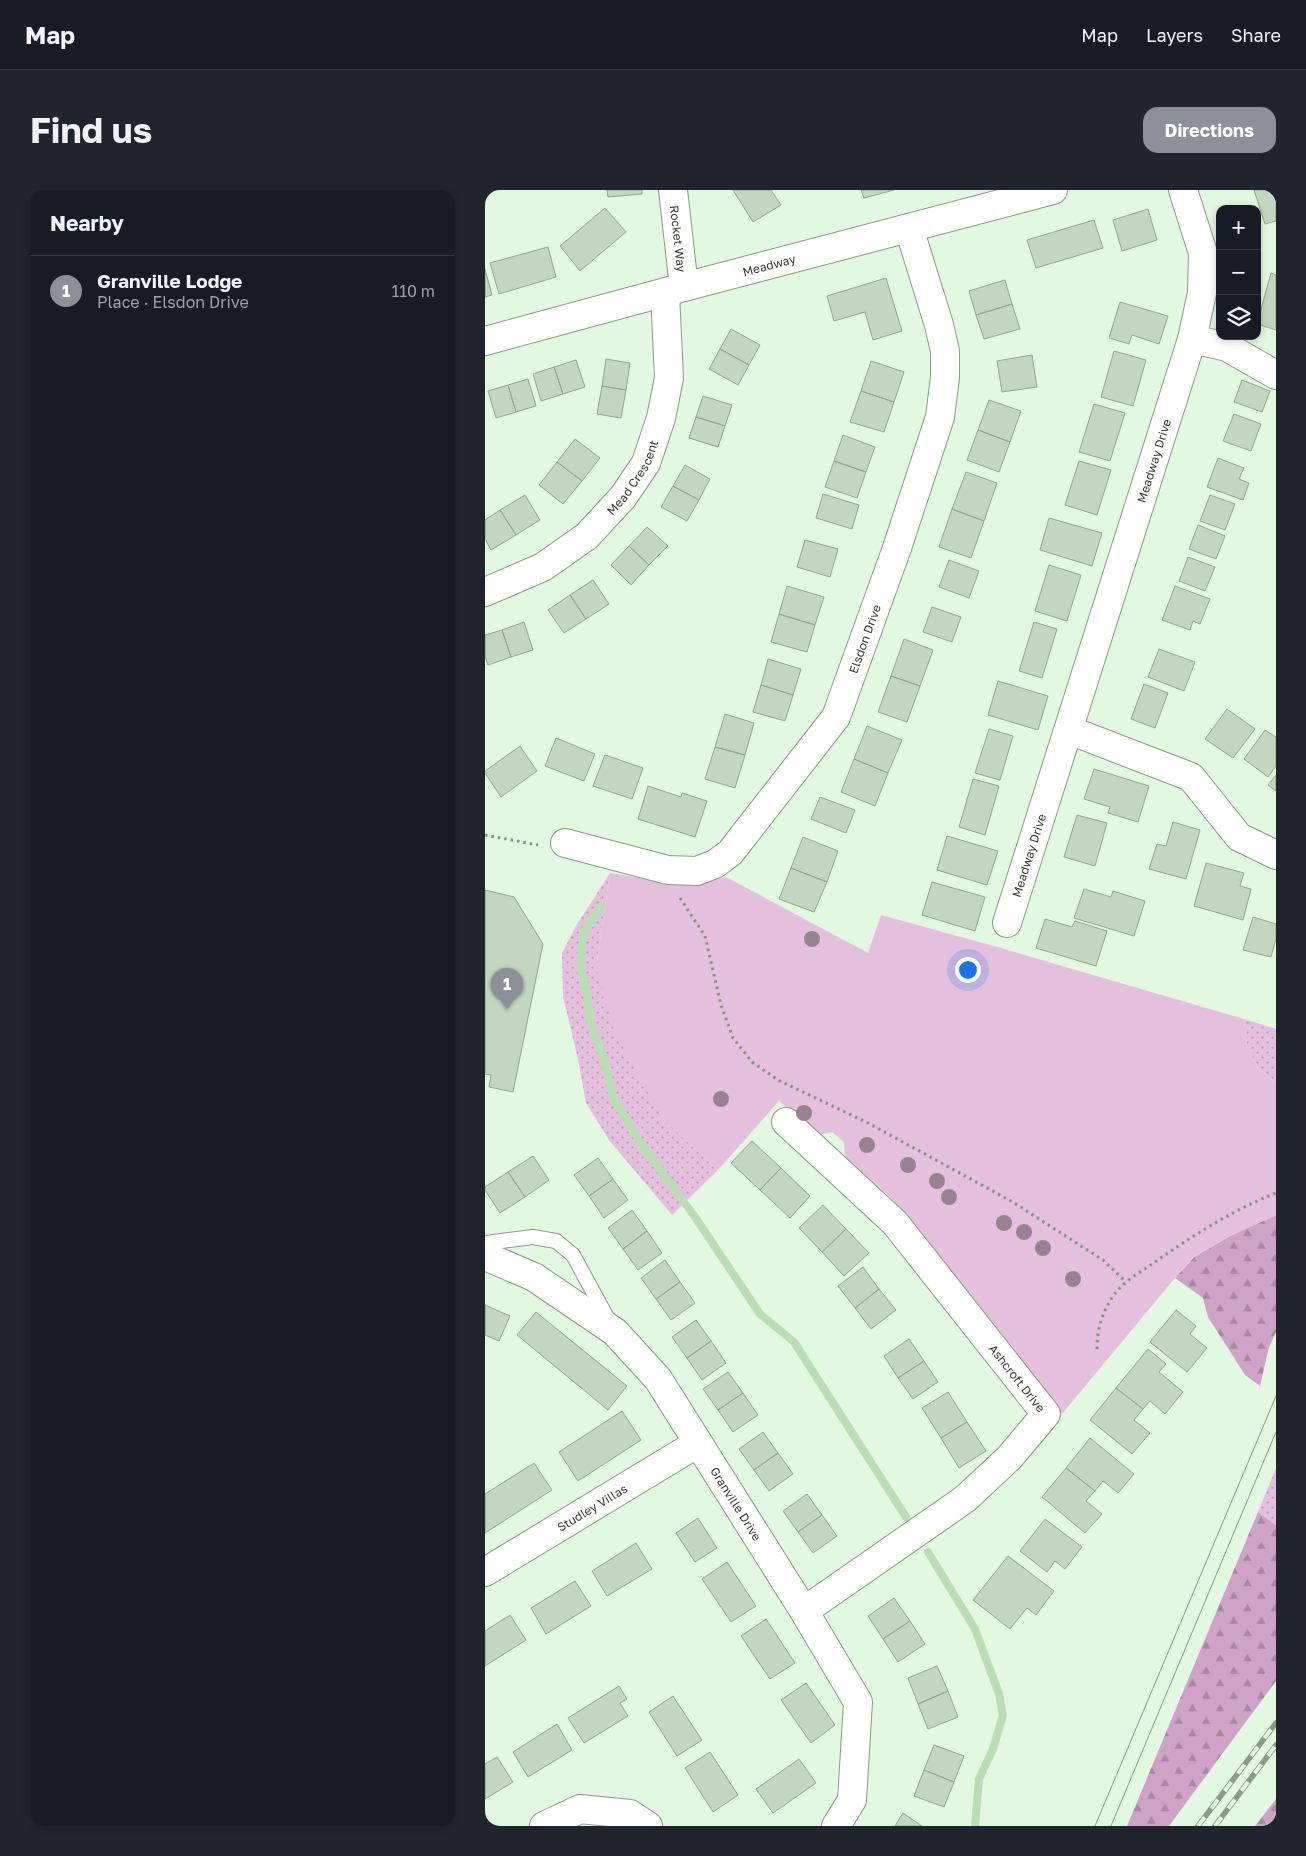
<!DOCTYPE html>
<html lang="en">
<head>
<meta charset="utf-8">
<style>
  :root { --surface:#171b24; --page:#20242c; --text:#f1f3f6; --muted:#9ea1a6; --line:#363941; --accent:#8c9099 }
  body { margin:0; font-family:"Golos Text",sans-serif; background:var(--page); color:var(--text) }
  .controls { position:absolute; right:15px; top:15px; display:grid; overflow:hidden; border-radius:10px; box-shadow:0 2px 8px #0003 }
  .controls button { width:45px; height:45px; display:grid; place-items:center; padding:0; border:0; border-bottom:1px solid var(--line); background:var(--surface); color:var(--text); font:25px sans-serif }
  .you { position:absolute; left:482px; top:779px; width:18px; height:18px; margin:-12px; border:4px solid #fff; border-radius:50%; background:#1a73e8; box-shadow:0 0 0 8px #1a73e833 }
  .badge { display:grid; place-items:center; width:32px; height:32px; border-radius:50%; background:var(--accent); color:#fff; font-size:16px; font-weight:700 }
  .pin { position:absolute; translate:-50% -41px; filter:drop-shadow(0 1px 2px #0008) }
  .pin::after { content:''; position:absolute; top:26px; width:18px; height:15px; background:inherit; clip-path:polygon(0 0,100% 0,50% 100%) }
  .list { margin:0; padding:0; list-style:none }
  h2 { display:flex; justify-content:space-between; align-items:center; height:65px; margin:0; padding:0 20px; font-size:21px }
  h2 small { font-size:16px; font-weight:400; color:var(--muted) }
  .list li { display:grid; grid-template-columns:32px 1fr auto; gap:15px; align-items:center; box-sizing:border-box; height:70px; padding:0 20px; border-top:1px solid var(--line) }
  .list b { display:block; font-size:19px; white-space:nowrap }
  .list p { margin:0; font-size:16px; white-space:nowrap; color:var(--muted) }
  .list em { font-size:16px; font-style:normal; color:var(--muted) }
  .icon { flex:none; width:28px; height:28px; fill:none; stroke:currentColor; stroke-width:2; stroke-linecap:round; stroke-linejoin:round }
  .map { position:relative; flex:none; width:791px; height:1636px; overflow:hidden; border-radius:15px }
  header { display:flex; align-items:center; gap:30px; box-sizing:border-box; height:70px; padding:0 25px; background:var(--surface); border-bottom:1px solid var(--line) }
  header strong { font-size:24px }
  nav { display:flex; gap:28px; margin-inline-start:auto; font-size:18px }
  .intro { display:flex; align-items:center; justify-content:space-between; box-sizing:border-box; height:120px; padding:0 30px }
  h1 { margin:0; font-size:35px }
  .button { padding:12px 22px; border-radius:15px; background:var(--accent); color:#fff; font-size:18px; font-weight:700 }
  main { display:flex; gap:30px; padding:0 30px }
  aside { flex:1; background:var(--surface); border-radius:15px; box-shadow:0 2px 8px #0003 }
  .map>svg:first-child { display:block }
</style>
</head>
<body>
<header>
<strong>Map</strong>
<nav><a>Map</a><a>Layers</a><a>Share</a></nav>
</header>
<div class="intro"><h1>Find us</h1><a class="button">Directions</a></div>
<main>
<aside>
<h2>Nearby<small></small></h2>
<ul class="list">
<li><span class="badge">1</span><div><b>Granville Lodge</b><p>Place · Elsdon Drive</p></div><em>110 m</em></li>
</ul>
</aside>
<div class="map">
<svg width="791" height="1636" viewBox="0 0 791 1636">
  <defs>
    <pattern id="grass-dots" width="8" height="8" patternUnits="userSpaceOnUse" patternTransform="scale(1.25)"><rect width="8" height="8" fill="#e5c0de"/><path d="M2 2h.1M6 6h.1" fill="none" stroke="#ba9db5" stroke-width="1.8" stroke-linecap="round"/></pattern>
    <pattern id="forest-firs" width="22" height="20" patternUnits="userSpaceOnUse" patternTransform="scale(1.25)"><rect width="22" height="20" fill="#cfa3c7"/><path d="M5 1l3.5 6h-7zM16 11l3.5 6h-7z" fill="#a986a2"/></pattern>
  </defs>
  <rect width="100%" height="100%" fill="#e3f8e0"/>
  <path fill="url(#grass-dots)" d="M 125,683 L 111,778 L 177,928 L 233,980 L 187,1025 L 124,950 L 101,913 L 93,869 L 78,806 L 77,763 L 91,736 Z
    M 759,829 L 791,839 L 791,893 L 773,878 L 762,857 Z
    M 791,1278 L 791,1335 L 773,1322 Z"/>
  <path fill="url(#forest-firs)" d="M 791,1025 L 791,1142 L 784,1157 L 775,1196 L 760,1185 L 723,1127 L 718,1108 L 690,1088 L 709,1067 L 745,1046 Z
    M 773,1322 L 791,1335 L 791,1491 L 684,1636 L 642,1636 Z
    M 791,1609 L 791,1636 L 770,1636 Z"/>
  <path fill="#e5c0de" d="M 125,683 L 200,695 L 241,687 L 383,763 L 396,725 L 516,758 L 759,829 L 762,857 L 773,878 L 791,893 L 791,1025 L 745,1046 L 708,1067 L 690,1088 L 577,1224 L 478,1099 L 432,1037 L 404,1006 L 360,967 L 359,952 L 347,942 L 334,945 L 294,911 L 233,980 L 177,928 L 129,840 L 111,778 Z"/>
  <g fill="none" stroke-linecap="round" stroke-linejoin="round">
    <path stroke="#b9deb4" stroke-width="8" d="M 116,716 L 98,744 L 95,777 L 102,803 L 106,834 L 119,869 L 128,907 L 155,952 L 210,1027 L 275,1124 L 309,1152 L 421,1327
      M 443,1362 L 490,1439 L 514,1504 L 518,1525 L 508,1559 L 494,1589 L 490,1636"/>
  </g>
  <path fill="#c3d7c0" stroke="#92a68f" d="M 122,0 L 157,0 L 157,4 L 123,7 Z
    M 248,0 L 286,0 L 296,15 L 268,32 Z
    M 376,0 L 409,0 L 379,8 Z
    M 769,0 L 791,0 L 791,31 L 780,34 Z
    M 120,18 L 141,42 L 95,81 L 75,56 Z
    M 663,19 L 672,50 L 637,61 L 628,30 Z
    M 609,30 L 618,58 L 551,78 L 542,50 Z
    M 63,57 L 71,87 L 14,104 L 5,73 Z
    M 0,79 L 7,105 L 0,107 Z
    M 786,83 L 791,85 L 791,140 L 772,134 Z
    M 401,88 L 417,141 L 388,150 L 380,122 L 349,131 L 342,106 Z
    M 520,90 L 527,114 L 491,125 L 484,101 Z
    M 635,112 L 683,126 L 674,154 L 647,145 L 644,154 L 624,148 Z
    M 527,114 L 535,139 L 499,149 L 491,125 Z
    M 246,139 L 275,155 L 264,175 L 235,159 Z
    M 235,159 L 264,175 L 253,195 L 224,179 Z
    M 629,161 L 661,170 L 648,216 L 616,207 Z
    M 547,165 L 552,197 L 517,202 L 512,171 Z
    M 121,169 L 145,173 L 141,200 L 117,196 Z
    M 91,170 L 100,197 L 78,204 L 69,177 Z
    M 386,171 L 419,182 L 409,212 L 376,201 Z
    M 69,177 L 78,204 L 56,211 L 48,184 Z
    M 43,189 L 51,216 L 31,222 L 23,195 Z
    M 757,190 L 785,201 L 777,222 L 749,212 Z
    M 23,195 L 31,222 L 11,228 L 3,201 Z
    M 117,196 L 141,200 L 136,228 L 112,224 Z
    M 376,201 L 409,212 L 399,242 L 365,232 Z
    M 218,206 L 247,215 L 240,236 L 211,227 Z
    M 504,210 L 536,221 L 525,252 L 493,240 Z
    M 609,214 L 640,223 L 625,271 L 594,262 Z
    M 749,224 L 776,234 L 766,261 L 738,251 Z
    M 211,227 L 240,236 L 233,257 L 204,248 Z
    M 493,240 L 525,252 L 514,282 L 482,270 Z
    M 358,245 L 390,257 L 381,282 L 349,271 Z
    M 90,249 L 115,268 L 97,291 L 72,272 Z
    M 733,268 L 759,278 L 754,289 L 764,293 L 758,310 L 722,297 Z
    M 349,271 L 381,282 L 372,308 L 340,297 Z
    M 594,271 L 626,280 L 612,325 L 580,315 Z
    M 72,272 L 97,291 L 78,314 L 54,295 Z
    M 200,275 L 225,289 L 214,310 L 188,296 Z
    M 481,282 L 512,293 L 499,331 L 467,319 Z
    M 188,296 L 214,310 L 202,331 L 176,317 Z
    M 338,304 L 374,315 L 367,339 L 331,328 Z
    M 40,305 L 55,330 L 31,345 L 15,320 Z
    M 725,305 L 750,314 L 740,340 L 715,331 Z
    M 467,319 L 499,331 L 486,368 L 454,357 Z
    M 15,320 L 31,345 L 6,360 L 0,349 L 0,330 Z
    M 564,328 L 617,343 L 607,376 L 555,360 Z
    M 713,335 L 740,346 L 731,369 L 704,359 Z
    M 162,337 L 183,356 L 164,375 L 144,356 Z
    M 320,350 L 353,359 L 345,387 L 312,377 Z
    M 144,356 L 164,375 L 146,395 L 126,375 Z
    M 703,367 L 730,377 L 720,401 L 694,391 Z
    M 464,370 L 494,381 L 484,408 L 454,397 Z
    M 564,375 L 596,385 L 582,431 L 550,421 Z
    M 108,390 L 124,414 L 101,429 L 85,405 Z
    M 302,396 L 339,407 L 330,435 L 294,424 Z
    M 690,396 L 725,409 L 715,434 L 708,431 L 705,440 L 677,430 Z
    M 85,405 L 101,429 L 79,443 L 63,420 Z
    M 447,417 L 476,427 L 467,452 L 438,442 Z
    M 294,424 L 330,435 L 322,462 L 286,452 Z
    M 39,432 L 48,460 L 26,467 L 17,440 Z
    M 549,432 L 572,439 L 557,488 L 534,481 Z
    M 17,440 L 26,467 L 3,475 L 0,466 L 0,445 Z
    M 419,449 L 448,460 L 435,496 L 406,486 Z
    M 674,459 L 710,472 L 699,501 L 663,487 Z
    M 283,469 L 316,479 L 308,505 L 276,495 Z
    M 406,486 L 435,496 L 422,532 L 393,522 Z
    M 513,491 L 563,506 L 553,540 L 503,525 Z
    M 659,494 L 683,503 L 670,538 L 646,529 Z
    M 276,495 L 308,505 L 300,531 L 268,522 Z
    M 742,519 L 770,539 L 748,568 L 720,549 Z
    M 240,524 L 269,533 L 260,565 L 230,557 Z
    M 382,536 L 417,550 L 403,583 L 369,569 Z
    M 504,539 L 528,546 L 515,590 L 490,583 Z
    M 780,540 L 791,547 L 791,576 L 783,587 L 759,569 Z
    M 71,548 L 110,564 L 99,591 L 60,576 Z
    M 35,556 L 52,581 L 16,607 L 0,583 L 0,581 Z
    M 230,557 L 260,565 L 250,598 L 220,589 Z
    M 120,565 L 158,578 L 147,609 L 108,596 Z
    M 369,569 L 403,583 L 390,616 L 356,602 Z
    M 609,579 L 664,596 L 653,632 L 623,623 L 625,617 L 599,609 Z
    M 791,585 L 791,601 L 783,595 Z
    M 488,589 L 514,596 L 500,645 L 474,637 Z
    M 163,596 L 196,607 L 197,603 L 222,611 L 210,647 L 153,629 Z
    M 335,607 L 370,620 L 361,643 L 326,629 Z
    M 592,625 L 622,633 L 610,676 L 579,667 Z
    M 688,632 L 715,640 L 701,689 L 664,679 L 672,654 L 681,656 Z
    M 462,646 L 513,661 L 502,695 L 452,680 Z
    M 318,647 L 353,661 L 342,692 L 306,678 Z
    M 721,673 L 759,683 L 755,696 L 766,699 L 758,730 L 709,716 Z
    M 306,678 L 342,692 L 329,722 L 294,709 Z
    M 447,692 L 500,707 L 490,741 L 437,725 Z
    M 599,699 L 626,707 L 628,701 L 660,711 L 649,746 L 589,728 Z
    M 0,700 L 29,707 L 58,754 L 28,902 L 4,897 L 6,885 L 0,884 Z
    M 768,727 L 791,734 L 791,749 L 786,767 L 758,760 Z
    M 560,729 L 587,737 L 590,731 L 622,741 L 611,776 L 551,758 Z
    M 267,951 L 296,978 L 275,1000 L 246,973 Z
    M 48,966 L 64,990 L 40,1007 L 23,982 Z
    M 113,968 L 128,989 L 104,1006 L 89,985 Z
    M 296,978 L 325,1006 L 305,1028 L 275,1000 Z
    M 23,982 L 40,1007 L 15,1023 L 0,1000 L 0,997 Z
    M 128,989 L 143,1010 L 119,1028 L 104,1006 Z
    M 338,1015 L 361,1039 L 337,1062 L 314,1038 Z
    M 147,1020 L 162,1041 L 138,1059 L 123,1038 Z
    M 361,1039 L 384,1063 L 359,1086 L 337,1062 Z
    M 162,1041 L 177,1063 L 153,1080 L 138,1059 Z
    M 180,1070 L 195,1092 L 171,1109 L 156,1088 Z
    M 378,1077 L 394,1099 L 370,1118 L 353,1096 Z
    M 195,1092 L 210,1113 L 186,1130 L 171,1109 Z
    M 394,1099 L 411,1120 L 386,1139 L 370,1118 Z
    M 0,1115 L 25,1126 L 14,1151 L 0,1145 Z
    M 691,1120 L 711,1136 L 705,1144 L 722,1158 L 702,1182 L 665,1152 Z
    M 51,1122 L 142,1196 L 123,1220 L 32,1145 Z
    M 211,1130 L 226,1151 L 202,1168 L 187,1147 Z
    M 424,1149 L 439,1171 L 413,1188 L 399,1166 Z
    M 226,1151 L 241,1173 L 217,1190 L 202,1168 Z
    M 663,1159 L 681,1174 L 674,1182 L 698,1202 L 680,1224 L 665,1211 L 658,1219 L 631,1198 Z
    M 439,1171 L 453,1192 L 428,1209 L 413,1188 Z
    M 243,1182 L 258,1203 L 233,1220 L 218,1199 Z
    M 631,1198 L 658,1219 L 649,1230 L 665,1243 L 647,1264 L 605,1230 Z
    M 463,1202 L 482,1232 L 456,1248 L 437,1218 Z
    M 258,1203 L 273,1225 L 248,1242 L 233,1220 Z
    M 137,1221 L 156,1250 L 93,1291 L 74,1262 Z
    M 482,1232 L 501,1261 L 474,1278 L 456,1248 Z
    M 278,1242 L 293,1263 L 269,1280 L 254,1259 Z
    M 605,1248 L 649,1284 L 633,1303 L 618,1291 L 610,1301 L 581,1278 Z
    M 293,1263 L 308,1284 L 284,1301 L 269,1280 Z
    M 49,1273 L 67,1300 L 0,1343 L 0,1304 Z
    M 581,1278 L 610,1301 L 601,1311 L 617,1324 L 600,1343 L 557,1307 Z
    M 322,1304 L 337,1325 L 313,1342 L 298,1321 Z
    M 337,1325 L 352,1346 L 328,1363 L 313,1342 Z
    M 213,1328 L 232,1358 L 210,1372 L 191,1343 Z
    M 560,1329 L 597,1357 L 580,1379 L 570,1371 L 562,1382 L 535,1361 Z
    M 151,1353 L 167,1379 L 122,1406 L 107,1381 Z
    M 523,1366 L 569,1401 L 551,1425 L 542,1418 L 525,1439 L 488,1410 Z
    M 242,1372 L 271,1416 L 246,1432 L 217,1389 Z
    M 90,1391 L 106,1416 L 61,1444 L 46,1418 Z
    M 409,1408 L 425,1431 L 398,1449 L 383,1426 Z
    M 25,1425 L 41,1450 L 0,1476 L 0,1441 Z
    M 281,1429 L 310,1473 L 285,1489 L 256,1446 Z
    M 425,1431 L 440,1454 L 413,1472 L 398,1449 Z
    M 452,1476 L 463,1501 L 433,1514 L 423,1488 Z
    M 321,1493 L 350,1535 L 326,1553 L 296,1510 Z
    M 134,1496 L 142,1509 L 135,1513 L 143,1526 L 99,1553 L 83,1528 Z
    M 463,1501 L 473,1527 L 443,1539 L 433,1514 Z
    M 188,1506 L 217,1550 L 192,1566 L 164,1522 Z
    M 72,1534 L 87,1560 L 43,1587 L 28,1562 Z
    M 449,1555 L 479,1566 L 469,1592 L 439,1580 Z
    M 225,1562 L 253,1605 L 228,1622 L 200,1578 Z
    M 12,1567 L 28,1592 L 0,1609 L 0,1574 Z
    M 314,1569 L 331,1593 L 288,1623 L 271,1599 Z
    M 439,1580 L 469,1592 L 459,1617 L 429,1606 Z
    M 418,1623 L 437,1636 L 410,1636 Z"/>
  <g fill="none" stroke-linecap="round" stroke-linejoin="round">
    <defs>
      <path id="service" d="M 0,1053 L 48,1047 L 71,1051 L 88,1065 L 124,1131"/>
      <g id="minor">
        <path id="s1" d="M 188,0 L 199,97"/>
        <path d="M 707,149 L 742,157 L 791,185"/>
        <path id="s2" d="M 0,151 L 199,97 L 568,0"/>
        <path id="s3" d="M 0,402 L 58,377 L 102,346 L 138,307 L 161,273 L 176,228 L 184,188 L 180,103"/>
        <path d="M 584,540 L 706,587 L 754,647 L 791,665"/>
        <path id="s4" d="M 80,653 L 183,680 L 212,681 L 230,674 L 245,663 L 351,527 L 412,358 L 455,227 L 460,187 L 460,161 L 454,135 L 424,38"/>
        <path id="s5" d="M 522,733 L 707,149 L 717,103 L 718,63 L 698,0"/>
        <path id="s6" d="M 301,932 L 410,1033 L 561,1224 L 524,1268 L 480,1309 L 319,1421"/>
        <path id="s7" d="M 0,1066 L 49,1087 L 130,1142 L 173,1189 L 319,1421 L 373,1512 L 367,1610 L 351,1636"/>
        <path id="s8" d="M 0,1382 L 213,1253"/>
        <path d="M 59,1636 L 95,1619 L 145,1624 L 163,1636"/>
      </g>
    </defs>
    <use href="#service" stroke="#899c86" stroke-width="16"/>
    <use href="#minor" stroke="#899c86" stroke-width="30"/>
    <path stroke="#859382" stroke-width="3" stroke-dasharray="2.5 4" stroke-linecap="butt" d="M 0,645 L 53,655
      M 195,708 L 220,746 L 236,815 L 248,848 L 267,872 L 293,890 L 383,933 L 526,1011 L 618,1070 L 641,1092
      M 612,1159 C 612,1139 617,1122 629,1105 C 638,1092 654,1083 667,1074 C 706,1047 747,1020 791,1003"/>
    <use href="#service" stroke="#fff" stroke-width="14"/>
    <use href="#minor" stroke="#fff" stroke-width="28"/>
    <path stroke="#8b9a89" stroke-width="1" d="M 610,1636 L 791,1206
      M 626,1636 L 791,1242"/>
    <defs>
      <path id="rail" d="M 713,1636 L 791,1533
        M 730,1636 L 791,1555"/>
    </defs>
    <use href="#rail" stroke="#8b9a89" stroke-width="5.5"/>
    <use href="#rail" stroke="#e3f8e0" stroke-width="4" stroke-dasharray="11" stroke-linecap="butt"/>
  </g>
  <g fill="#968291">
    <circle cx="327" cy="749" r="8"/>
    <circle cx="236" cy="909" r="8"/>
    <circle cx="319" cy="923" r="8"/>
    <circle cx="382" cy="955" r="8"/>
    <circle cx="423" cy="975" r="8"/>
    <circle cx="452" cy="991" r="8"/>
    <circle cx="464" cy="1007" r="8"/>
    <circle cx="519" cy="1033" r="8"/>
    <circle cx="539" cy="1042" r="8"/>
    <circle cx="558" cy="1058" r="8"/>
    <circle cx="588" cy="1089" r="8"/>
  </g>
  <g text-anchor="middle" dominant-baseline="central" stroke-width="4" stroke-linejoin="round" paint-order="stroke">
    <g font-size="12" fill="#343c32" stroke="#e3f8e0">
      <text stroke="none"><textPath href="#s1" startOffset="49">Rocket Way</textPath></text>
      <text stroke="none"><textPath href="#s2" startOffset="294">Meadway</textPath></text>
      <text stroke="none"><textPath href="#s5" startOffset="485">Meadway Drive</textPath></text>
      <text stroke="none"><textPath href="#s3" startOffset="192">Mead Crescent</textPath></text>
      <text stroke="none"><textPath href="#s4" startOffset="429">Elsdon Drive</textPath></text>
      <text stroke="none"><textPath href="#s5" startOffset="71">Meadway Drive</textPath></text>
      <text stroke="none"><textPath href="#s6" startOffset="346">Ashcroft Drive</textPath></text>
      <text stroke="none"><textPath href="#s7" startOffset="362">Granville Drive</textPath></text>
      <text stroke="none"><textPath href="#s8" startOffset="125">Studley Villas</textPath></text>
    </g>
  </g>
</svg>
<div class="controls">
<button>+</button>
<button>−</button>
<button><svg class="icon" aria-label="layers" viewBox="0 0 24 24"><path d="M12 4l9 5-9 5-9-5zM3 14l9 5 9-5"/></svg></button>
</div>
<div class="you"></div>
<div class="pin badge" style="left:22px;top:819px">1</div>
</div>
</main>
</body>
</html>
